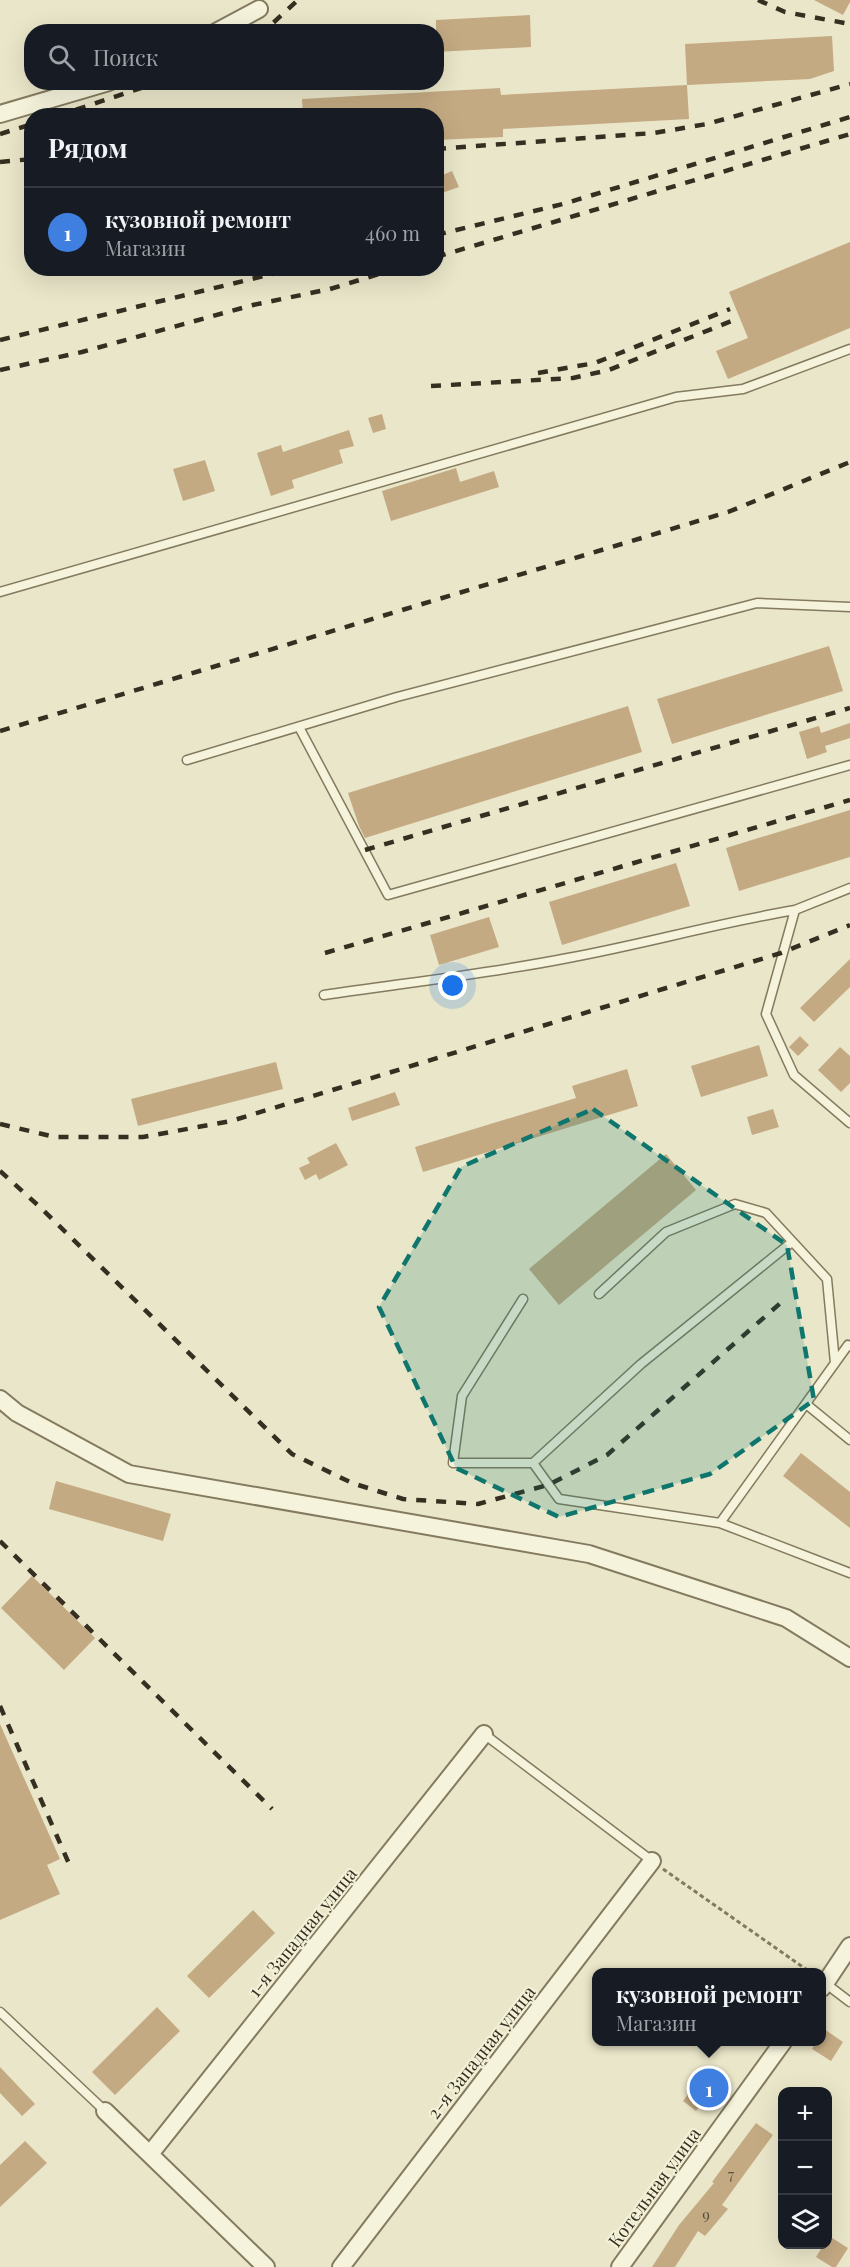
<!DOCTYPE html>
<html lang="ru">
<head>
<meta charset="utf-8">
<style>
  :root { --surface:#171b24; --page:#20242c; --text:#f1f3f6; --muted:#9ea1a6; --line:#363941; --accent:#7c3aed }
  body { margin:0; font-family:"Playfair Display",serif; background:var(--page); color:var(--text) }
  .controls { position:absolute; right:18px; bottom:18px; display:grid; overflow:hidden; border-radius:12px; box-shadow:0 6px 24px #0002 }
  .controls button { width:54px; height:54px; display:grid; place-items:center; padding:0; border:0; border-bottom:2px solid var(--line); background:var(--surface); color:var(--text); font:30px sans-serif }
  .you { position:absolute; left:453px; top:986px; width:21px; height:21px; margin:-15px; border:4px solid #fff; border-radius:50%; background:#1a73e8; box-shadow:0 0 0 9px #1a73e833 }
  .badge { display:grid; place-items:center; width:39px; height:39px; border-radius:50%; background:var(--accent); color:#fff; font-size:20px; font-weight:700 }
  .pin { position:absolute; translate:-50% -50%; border:3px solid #fff; box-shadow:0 2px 6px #0006 }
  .popup { position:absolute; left:592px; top:1968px; width:234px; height:78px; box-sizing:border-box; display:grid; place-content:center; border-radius:12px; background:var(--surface); filter:drop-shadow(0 2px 4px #0005); font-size:20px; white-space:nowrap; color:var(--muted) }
  .popup b { font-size:22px; color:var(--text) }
  .popup::after { content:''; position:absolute; left:50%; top:100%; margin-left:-12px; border:12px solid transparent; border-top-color:var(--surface) }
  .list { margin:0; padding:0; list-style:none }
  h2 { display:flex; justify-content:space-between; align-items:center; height:78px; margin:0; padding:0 24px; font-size:26px }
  h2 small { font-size:20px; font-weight:400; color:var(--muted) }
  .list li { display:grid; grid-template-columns:39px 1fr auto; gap:18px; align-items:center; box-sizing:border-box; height:90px; padding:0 24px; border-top:2px solid var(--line) }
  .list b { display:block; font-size:22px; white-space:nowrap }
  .list p { margin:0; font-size:20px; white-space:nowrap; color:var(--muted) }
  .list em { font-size:20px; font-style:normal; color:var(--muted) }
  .icon { flex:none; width:33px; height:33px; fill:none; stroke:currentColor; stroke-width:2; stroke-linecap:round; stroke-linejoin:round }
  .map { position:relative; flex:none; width:850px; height:2267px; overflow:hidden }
  .search { position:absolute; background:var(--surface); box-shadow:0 6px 24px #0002; left:24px; top:24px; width:420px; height:66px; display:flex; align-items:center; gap:15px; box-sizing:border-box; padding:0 21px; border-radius:24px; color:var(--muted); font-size:22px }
  .panel { position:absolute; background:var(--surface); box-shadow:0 6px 24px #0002; left:24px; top:108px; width:420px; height:168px; border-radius:24px }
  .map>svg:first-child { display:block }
</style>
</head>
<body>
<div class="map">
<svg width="850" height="2267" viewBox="0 0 850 2267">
  <rect width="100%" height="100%" fill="#eae6c9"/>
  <path fill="#c4aa83" d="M 814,0 L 850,0 L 850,2 L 843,15 Z
    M 530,15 L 531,47 L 436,52 L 436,20 Z
    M 832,36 L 834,71 L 810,79 L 687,85 L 685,44 Z
    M 687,85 L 689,119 L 503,129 L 503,137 L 436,140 L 436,116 L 303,116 L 302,99 L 500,88 L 501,95 Z
    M 452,171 L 459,187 L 436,195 L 436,178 Z
    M 850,242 L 850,328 L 728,379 L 716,351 L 748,338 L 729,292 Z
    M 382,414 L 386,429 L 373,433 L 368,418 Z
    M 349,430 L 354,446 L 339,450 L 343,463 L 292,480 L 294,488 L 271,496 L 257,453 L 281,445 L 283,452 Z
    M 205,460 L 215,491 L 183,501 L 173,469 Z
    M 456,468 L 460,482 L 494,471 L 499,487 L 391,521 L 382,491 Z
    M 829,646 L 843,691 L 672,744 L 657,699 Z
    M 628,706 L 642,752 L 365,838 L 359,826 L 348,793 Z
    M 850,723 L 850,738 L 825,746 L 827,752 L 807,759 L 799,732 L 819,726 L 821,733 Z
    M 850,810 L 850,857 L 739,891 L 726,848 Z
    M 676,863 L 690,906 L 562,945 L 549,902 Z
    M 489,917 L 499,947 L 439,965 L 430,935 Z
    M 850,959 L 850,987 L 814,1022 L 800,1008 Z
    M 800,1036 L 809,1045 L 798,1056 L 789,1047 Z
    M 759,1045 L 768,1076 L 701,1097 L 691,1066 Z
    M 840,1047 L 850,1056 L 850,1083 L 841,1092 L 818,1070 Z
    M 276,1062 L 283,1089 L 138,1126 L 131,1099 Z
    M 627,1069 L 638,1106 L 423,1172 L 415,1147 L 576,1098 L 572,1086 Z
    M 395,1092 L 400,1105 L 352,1121 L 348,1108 Z
    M 773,1109 L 779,1127 L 752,1135 L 747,1117 Z
    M 336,1143 L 348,1165 L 319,1180 L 316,1174 L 305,1180 L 299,1168 L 310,1163 L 307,1158 Z
    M 666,1154 L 696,1190 L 559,1305 L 529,1269 Z
    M 801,1453 L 850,1492 L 850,1528 L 783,1476 Z
    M 56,1481 L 171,1514 L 163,1541 L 49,1509 Z
    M 32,1576 L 95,1638 L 64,1670 L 1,1608 Z
    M 0,1724 L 60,1859 L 47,1865 L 60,1894 L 0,1920 Z
    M 253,1910 L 275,1933 L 209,1998 L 187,1976 Z
    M 157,2007 L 180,2031 L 115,2095 L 92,2072 Z
    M 824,2029 L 843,2042 L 831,2061 L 812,2049 L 816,2042 L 822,2042 L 822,2034 Z
    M 0,2067 L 35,2104 L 22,2116 L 0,2093 Z
    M 698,2080 L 711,2090 L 696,2111 L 683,2101 Z
    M 756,2123 L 773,2135 L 722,2205 L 728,2209 L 705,2236 L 698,2231 L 675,2267 L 652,2267 L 679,2225 L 714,2183 L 712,2182 Z
    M 25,2141 L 47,2163 L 0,2207 L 0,2165 Z
    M 829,2236 L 848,2248 L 836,2267 L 832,2267 L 816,2257 L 824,2244 L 828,2244 Z"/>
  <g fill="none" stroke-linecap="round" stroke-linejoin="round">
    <defs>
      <path id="service" d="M 0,592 L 676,397 L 743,389 L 850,349
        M 299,727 L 388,895 L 850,765
        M 187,760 L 397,697 L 757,603 L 850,607
        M 850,888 L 795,910 L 766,1014 L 794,1075 L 850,1123
        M 324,995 C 405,983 487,974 568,958 C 644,944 718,923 795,910
        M 599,1294 L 666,1232 L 735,1204 L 766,1213 L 827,1279 L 835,1363
        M 523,1299 L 462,1396 L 453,1463 L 533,1463 L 641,1364 L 792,1242
        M 806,1404 L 850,1440
        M 533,1463 L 559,1499 L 720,1523 L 850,1573
        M 720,1523 L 848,1345 L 850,1346
        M 484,1734 L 652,1861
        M 825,1983 L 850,2002
        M 0,2012 L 105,2111"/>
      <path id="minor" d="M 216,32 L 259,9
        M 0,114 L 109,82
        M 0,1399 L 17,1413 L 129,1474 L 589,1554 L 786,1618 L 850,1658
        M 822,1988 L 850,1946
        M 105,2111 L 266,2267
        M 150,2154 L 484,1734
        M 341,2267 L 652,1861
        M 620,2267 L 783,2042"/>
    </defs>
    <use href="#service" stroke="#847a5f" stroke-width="11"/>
    <use href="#minor" stroke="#847a5f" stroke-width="20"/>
    <path stroke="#847a5f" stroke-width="3" stroke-dasharray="4.5 3" stroke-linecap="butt" d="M 663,1869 L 810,1972"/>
    <use href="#service" stroke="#f5f3db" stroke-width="8"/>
    <use href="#minor" stroke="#f5f3db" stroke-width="16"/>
    <path stroke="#362f21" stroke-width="4.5" stroke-dasharray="10 10" stroke-linecap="butt" d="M 758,0 L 785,12 L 850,24
      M 256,32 L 273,23 L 298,0
      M 57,116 L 141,88 L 153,82
      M 0,134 L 32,124
      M 436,149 L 654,133 L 707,124 L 850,84
      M 0,162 L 32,159
      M 436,235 L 563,204 L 850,117
      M 436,257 L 850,134
      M 0,340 L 297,268
      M 0,370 L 82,352 L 253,305 L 330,289 L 399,268
      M 538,373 L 595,363 L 730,309
      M 431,386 L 573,378 L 609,370 L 734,320
      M 0,731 L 728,512 L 850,462
      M 365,850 L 850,708
      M 325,953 L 850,800
      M 0,1124 L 55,1137 L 143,1137 L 231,1121 L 781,953 L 850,925
      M 0,1171 L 41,1208 L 292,1454 L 352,1483 L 403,1499 L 478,1504 L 548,1485 L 607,1455 L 784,1300
      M 0,1541 L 272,1809
      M 0,1706 L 70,1866"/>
  </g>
  <path fill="#0f766e" fill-opacity="0.2" stroke="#0f766e" stroke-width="4.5" stroke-dasharray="12 8" stroke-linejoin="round" d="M 593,1109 L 787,1245 L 814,1400 L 710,1474 L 559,1517 L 456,1468 L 379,1307 L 461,1167 Z"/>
  <g text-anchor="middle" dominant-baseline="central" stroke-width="4.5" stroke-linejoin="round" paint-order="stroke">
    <g font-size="15" fill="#5a4e3a">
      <text x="731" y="2174">7</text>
      <text x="706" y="2214">9</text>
    </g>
    <g font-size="18" fill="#362f21" stroke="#f2f0d7">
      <text transform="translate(302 1932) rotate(-51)">1-я Западная улица</text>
      <text transform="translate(481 2052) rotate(-52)">2-я Западная улица</text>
      <text transform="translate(654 2187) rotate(-54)">Котельная улица</text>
    </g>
  </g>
</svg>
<div class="controls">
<button>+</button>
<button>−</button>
<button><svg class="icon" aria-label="layers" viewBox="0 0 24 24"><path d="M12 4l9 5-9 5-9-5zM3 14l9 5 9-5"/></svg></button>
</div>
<div class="you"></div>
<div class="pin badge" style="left:709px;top:2088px;background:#3f7fe0">1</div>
<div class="popup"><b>кузовной ремонт</b>Магазин</div>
<div class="search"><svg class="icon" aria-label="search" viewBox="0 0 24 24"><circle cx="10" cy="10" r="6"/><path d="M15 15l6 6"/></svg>Поиск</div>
<section class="panel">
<h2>Рядом<small></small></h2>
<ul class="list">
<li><span class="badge" style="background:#3f7fe0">1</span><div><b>кузовной ремонт</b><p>Магазин</p></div><em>460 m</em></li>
</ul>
</section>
</div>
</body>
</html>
